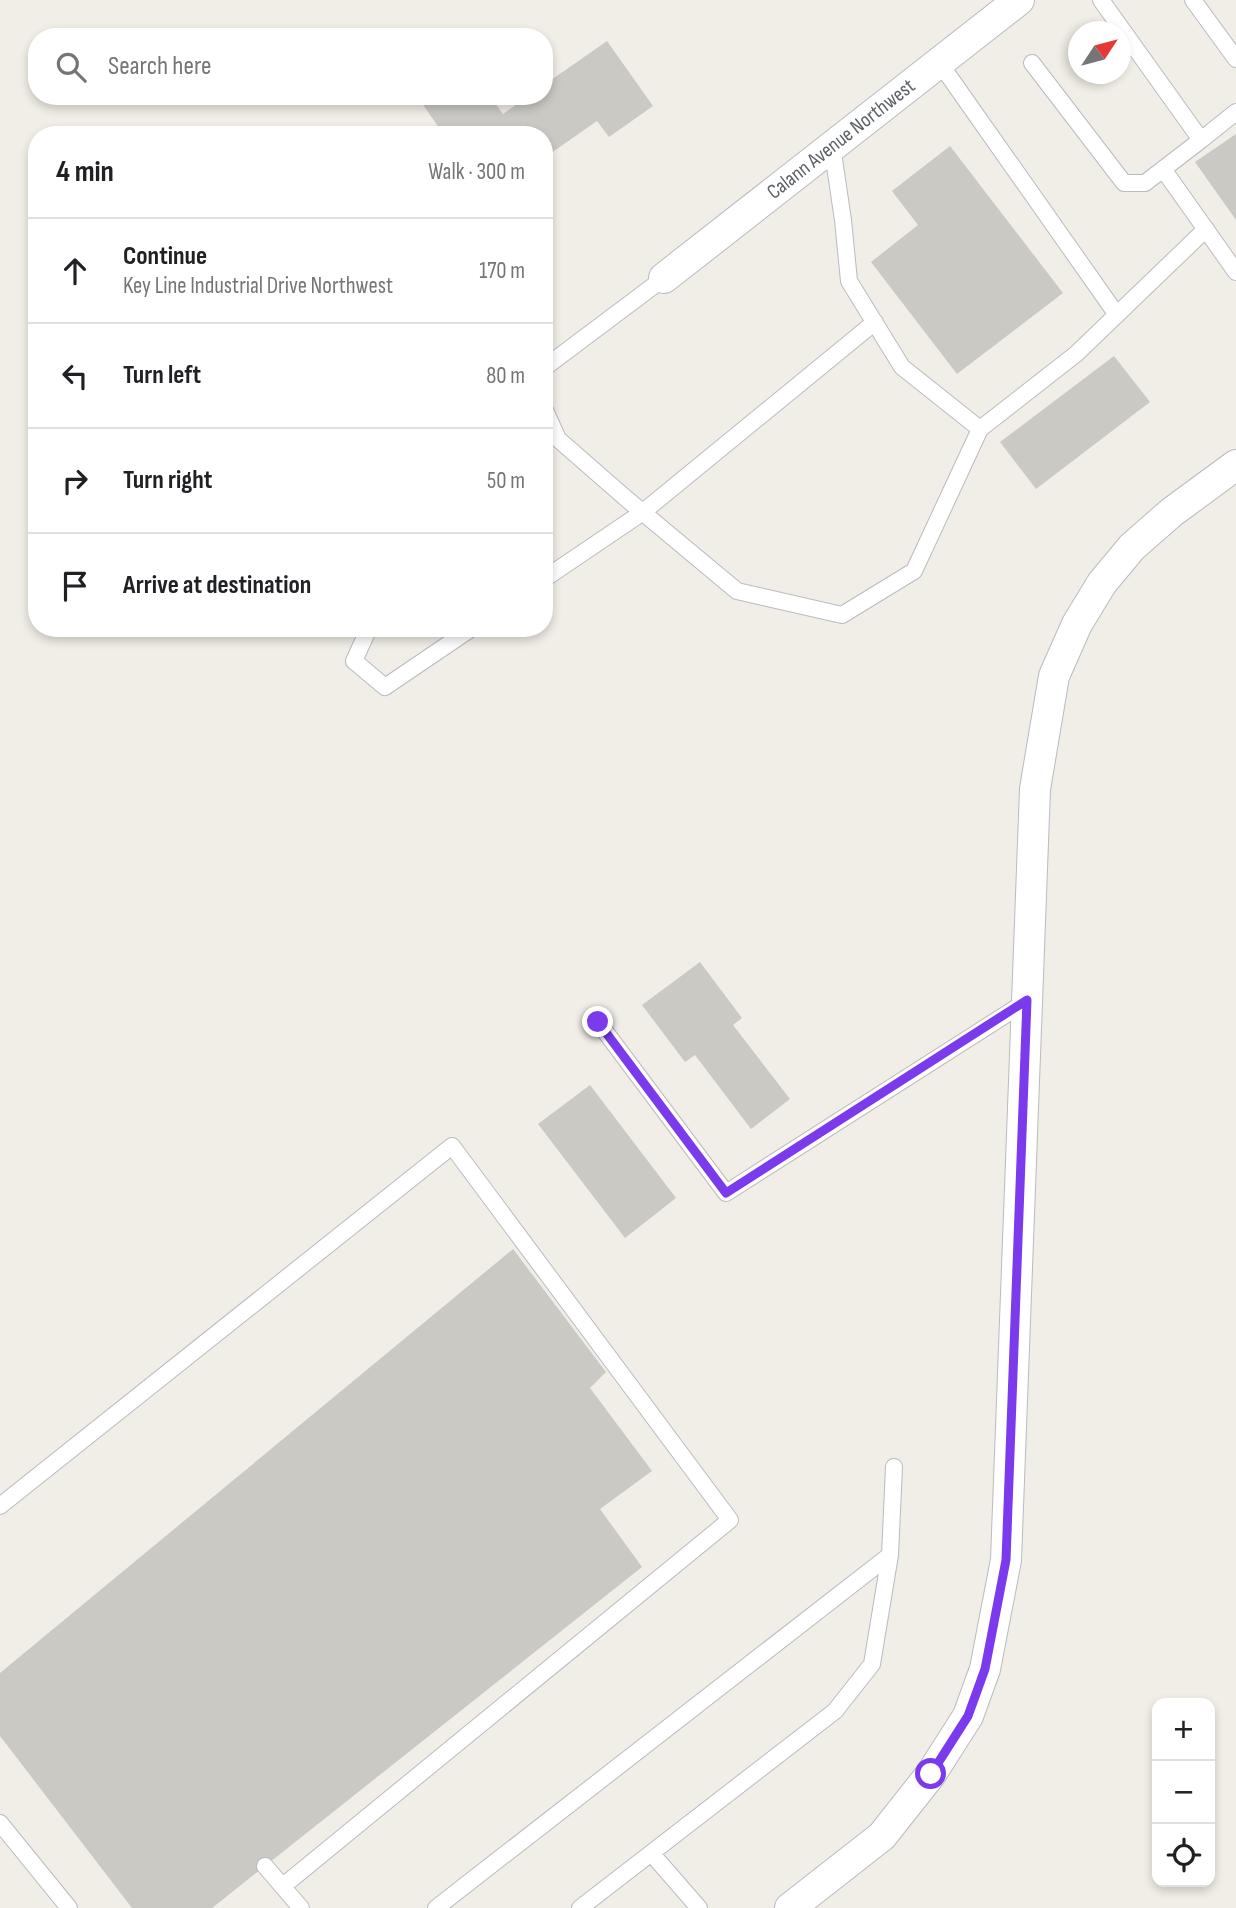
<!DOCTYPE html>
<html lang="en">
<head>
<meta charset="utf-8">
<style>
  :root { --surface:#fff; --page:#f2f2f2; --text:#202124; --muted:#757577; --line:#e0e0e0 }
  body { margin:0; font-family:"Sofia Sans Condensed",sans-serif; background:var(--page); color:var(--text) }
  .controls { position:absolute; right:21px; bottom:21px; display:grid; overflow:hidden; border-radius:14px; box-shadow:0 4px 10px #0003 }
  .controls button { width:63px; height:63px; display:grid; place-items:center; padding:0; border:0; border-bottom:2px solid var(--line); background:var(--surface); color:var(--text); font:35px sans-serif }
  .compass { position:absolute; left:1068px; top:21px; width:63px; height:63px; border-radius:50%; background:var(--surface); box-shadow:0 4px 10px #0003; rotate:54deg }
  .stop { position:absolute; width:21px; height:21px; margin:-16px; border:5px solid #7c3aed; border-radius:50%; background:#fff }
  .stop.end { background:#7c3aed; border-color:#fff; box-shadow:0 2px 7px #0008 }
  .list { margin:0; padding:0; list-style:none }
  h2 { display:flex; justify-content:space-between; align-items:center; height:91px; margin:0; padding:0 28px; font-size:30px }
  h2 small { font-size:23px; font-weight:400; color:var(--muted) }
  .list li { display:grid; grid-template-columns:46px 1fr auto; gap:21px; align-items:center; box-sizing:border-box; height:105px; padding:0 28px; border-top:2px solid var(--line) }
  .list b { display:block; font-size:26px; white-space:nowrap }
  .list p { margin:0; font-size:23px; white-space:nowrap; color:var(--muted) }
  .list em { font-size:23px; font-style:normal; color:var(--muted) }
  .icon { flex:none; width:38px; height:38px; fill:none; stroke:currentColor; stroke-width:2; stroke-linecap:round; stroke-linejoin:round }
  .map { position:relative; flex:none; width:1236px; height:1908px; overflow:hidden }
  .search { position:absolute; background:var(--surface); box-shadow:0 4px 10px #0003; left:28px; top:28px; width:525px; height:77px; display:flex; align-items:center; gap:18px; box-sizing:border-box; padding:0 24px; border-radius:28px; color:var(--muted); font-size:26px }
  .panel { position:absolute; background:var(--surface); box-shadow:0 4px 10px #0003; left:28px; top:126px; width:525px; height:511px; border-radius:28px }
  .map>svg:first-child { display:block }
</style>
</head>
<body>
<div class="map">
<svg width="1236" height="1908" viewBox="0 0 1236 1908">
  <rect width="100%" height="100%" fill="#f0eee6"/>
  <path fill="#cbc9c3" d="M 607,41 L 653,106 L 609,137 L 597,121 L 544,158 L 544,135 L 444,135 L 417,96 L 490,96 L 503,114 L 528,96 L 544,96 L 544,85 Z
    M 1236,134 L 1236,220 L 1195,162 Z
    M 950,146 L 1063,293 L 957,374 L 871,262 L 918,225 L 892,191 Z
    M 1114,356 L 1150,402 L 1036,489 L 1000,442 Z
    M 700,962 L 742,1018 L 733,1025 L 790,1099 L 751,1129 L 695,1055 L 685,1062 L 642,1005 Z
    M 590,1085 L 676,1198 L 625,1238 L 538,1124 Z
    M 513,1249 L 606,1372 L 590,1388 L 652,1471 L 600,1509 L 642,1567 L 212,1908 L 132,1908 L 0,1736 L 0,1673 Z"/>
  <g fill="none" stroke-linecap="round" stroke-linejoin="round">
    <defs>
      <path id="lane" d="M 1193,0 L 1236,59
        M 939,62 L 1117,315
        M 1032,63 L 1124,183 L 1145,183 L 1201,140 L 1101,0
        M 1201,140 L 1236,112
        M 832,146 L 843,220 L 849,281 L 902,367 L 980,429
        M 1163,169 L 1236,272
        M 544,368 L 664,278
        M 544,408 L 558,439 L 629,501 L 737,591 L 842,615 L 914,571 L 980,429 L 1076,354 L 1206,229
        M 544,579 L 643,512 L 875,322
        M 369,628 L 354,661 L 385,687 L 472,628
        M 598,1022 L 726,1193 L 1027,1001
        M 0,1506 L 452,1146 L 730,1520 L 283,1886
        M 890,1555 L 894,1467
        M 0,1823 L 69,1908
        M 652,1854 L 699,1908
        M 265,1866 L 301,1908
        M 436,1908 L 890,1555 L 872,1664 L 835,1711 L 580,1908"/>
      <path id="street" d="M 664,278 L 1019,0
        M 790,1908 L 882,1836 L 931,1774 L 968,1716 L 985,1669 L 1006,1560 L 1035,789 L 1054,676 L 1077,624 L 1102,583 L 1132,547 L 1172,512 L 1236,465"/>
    </defs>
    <use href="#lane" stroke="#b8bbc0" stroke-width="18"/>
    <use href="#street" stroke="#b8bbc0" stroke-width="32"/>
    <use href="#lane" stroke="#fff" stroke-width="16"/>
    <use href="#street" stroke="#fff" stroke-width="30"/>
  </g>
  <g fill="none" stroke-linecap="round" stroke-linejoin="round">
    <path stroke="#7c3aed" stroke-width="9" d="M 598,1022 L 726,1193 L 1027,1000 L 1006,1560 L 985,1669 L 968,1716 L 931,1774"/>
  </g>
  <g text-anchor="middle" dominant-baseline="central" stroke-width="6" stroke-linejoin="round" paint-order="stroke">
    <g font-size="21" fill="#5d6267" stroke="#fff">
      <text transform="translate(841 139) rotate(-38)">Calann Avenue Northwest</text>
    </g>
  </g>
</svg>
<div class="controls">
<button>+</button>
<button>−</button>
<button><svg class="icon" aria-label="locate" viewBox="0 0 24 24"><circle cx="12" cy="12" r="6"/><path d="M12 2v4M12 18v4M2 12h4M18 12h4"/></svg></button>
</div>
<svg class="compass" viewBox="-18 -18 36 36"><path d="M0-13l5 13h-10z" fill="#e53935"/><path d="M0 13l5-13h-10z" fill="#757577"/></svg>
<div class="stop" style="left:931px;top:1774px"></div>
<div class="stop end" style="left:598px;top:1022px"></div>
<div class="search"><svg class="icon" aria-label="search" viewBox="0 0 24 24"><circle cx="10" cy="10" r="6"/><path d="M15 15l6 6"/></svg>Search here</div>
<section class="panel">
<h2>4 min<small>Walk · 300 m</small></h2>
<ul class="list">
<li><svg class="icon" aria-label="ahead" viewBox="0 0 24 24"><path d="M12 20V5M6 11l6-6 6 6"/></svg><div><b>Continue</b><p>Key Line Industrial Drive Northwest</p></div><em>170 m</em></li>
<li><svg class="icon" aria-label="left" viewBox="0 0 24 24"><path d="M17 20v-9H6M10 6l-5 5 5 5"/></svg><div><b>Turn left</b></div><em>80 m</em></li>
<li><svg class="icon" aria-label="right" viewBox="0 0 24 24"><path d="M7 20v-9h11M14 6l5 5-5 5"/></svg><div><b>Turn right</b></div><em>50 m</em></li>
<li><svg class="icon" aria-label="arrive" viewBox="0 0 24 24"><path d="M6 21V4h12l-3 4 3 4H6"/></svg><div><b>Arrive at destination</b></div></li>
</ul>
</section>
</div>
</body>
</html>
